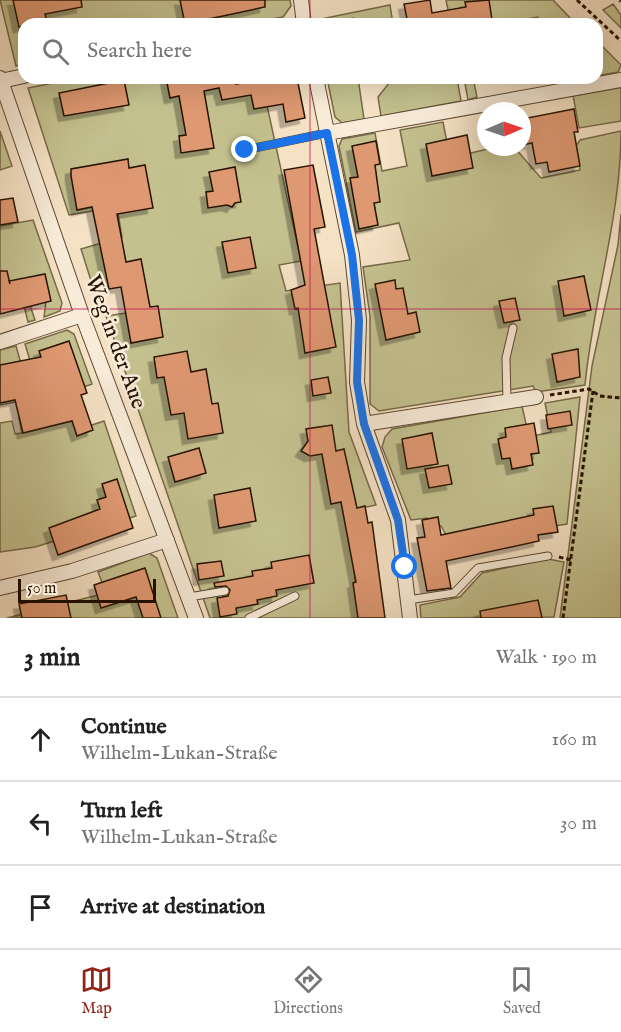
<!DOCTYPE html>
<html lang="en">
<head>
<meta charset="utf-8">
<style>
  :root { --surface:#fff; --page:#f6f6f6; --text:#222; --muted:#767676; --line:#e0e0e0; --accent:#8f2418 }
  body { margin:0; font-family:"IM FELL English",serif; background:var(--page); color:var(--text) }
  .compass { position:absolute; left:477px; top:102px; width:54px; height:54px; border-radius:50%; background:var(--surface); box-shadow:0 6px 24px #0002; rotate:88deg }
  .scale { position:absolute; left:18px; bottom:15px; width:138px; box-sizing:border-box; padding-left:6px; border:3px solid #271200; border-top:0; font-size:16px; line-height:21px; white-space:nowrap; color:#271200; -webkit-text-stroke:4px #f8ecd9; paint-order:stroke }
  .stop { position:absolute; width:18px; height:18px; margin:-14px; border:4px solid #1a73e8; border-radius:50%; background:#fff }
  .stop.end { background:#1a73e8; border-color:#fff; box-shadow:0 2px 6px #0008 }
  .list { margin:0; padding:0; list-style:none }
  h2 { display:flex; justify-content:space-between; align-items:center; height:78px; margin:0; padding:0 24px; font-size:26px }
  h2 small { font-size:20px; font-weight:400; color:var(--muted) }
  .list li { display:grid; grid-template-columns:39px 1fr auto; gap:18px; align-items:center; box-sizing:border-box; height:84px; padding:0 24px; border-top:2px solid var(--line) }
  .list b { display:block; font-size:22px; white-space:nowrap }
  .list p { margin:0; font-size:20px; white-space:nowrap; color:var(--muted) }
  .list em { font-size:20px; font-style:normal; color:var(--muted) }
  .icon { flex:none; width:33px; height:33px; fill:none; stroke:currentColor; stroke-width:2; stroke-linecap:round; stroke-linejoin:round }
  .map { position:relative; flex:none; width:621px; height:618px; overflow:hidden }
  .search { position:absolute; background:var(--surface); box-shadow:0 6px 24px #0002; left:18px; right:18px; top:18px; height:66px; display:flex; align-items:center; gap:15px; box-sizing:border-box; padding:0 21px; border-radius:18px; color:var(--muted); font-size:22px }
  .sheet { height:330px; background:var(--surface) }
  nav { display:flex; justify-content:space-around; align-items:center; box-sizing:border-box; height:84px; border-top:2px solid var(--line); background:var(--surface); font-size:16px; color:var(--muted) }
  nav a { display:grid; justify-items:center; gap:3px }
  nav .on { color:var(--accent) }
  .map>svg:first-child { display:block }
</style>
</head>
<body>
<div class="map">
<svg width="621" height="618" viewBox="0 0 621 618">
  <defs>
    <filter id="shadow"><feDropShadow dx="-5.5" dy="5.5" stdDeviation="0" flood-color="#0004"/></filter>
  </defs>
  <rect width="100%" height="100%" fill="#f5e2c5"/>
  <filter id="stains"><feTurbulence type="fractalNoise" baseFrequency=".00333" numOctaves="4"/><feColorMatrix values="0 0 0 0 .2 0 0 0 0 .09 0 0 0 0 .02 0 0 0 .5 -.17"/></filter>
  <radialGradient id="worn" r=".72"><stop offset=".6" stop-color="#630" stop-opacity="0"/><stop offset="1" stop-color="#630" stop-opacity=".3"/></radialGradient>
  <path fill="#c4c18f" stroke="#766a48" stroke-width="1.5" d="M 0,0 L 290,0 L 291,6 L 283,17 L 243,24 L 24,24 L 24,64 L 16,66 Z
    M 446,0 L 553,0 L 572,20 L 540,24 L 538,17 L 509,22 L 509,24 L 451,24 Z
    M 613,4 L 621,15 L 621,28 L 603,10 Z
    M 390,5 L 393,24 L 355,24 L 354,18 L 317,24 L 316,20 Z
    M 597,41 L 621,65 L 618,72 L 597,76 Z
    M 77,78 L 261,78 L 301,261 L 279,265 L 286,291 L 340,283 L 349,432 L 376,505 L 348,511 L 359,618 L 210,618 L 106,316 L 146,310 L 140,280 L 94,290 L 81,249 L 122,237 L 117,207 L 69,215 L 28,88 Z
    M 327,78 L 358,78 L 364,119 L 342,123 L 335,117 Z
    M 390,78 L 457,78 L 461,101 L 381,116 L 378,97 L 390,82 Z
    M 464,78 L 473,78 L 477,97 L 468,100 Z
    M 621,86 L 621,121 L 579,128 L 573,95 Z
    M 443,122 L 450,158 L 496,147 L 514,147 L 541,178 L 580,170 L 576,146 L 580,140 L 621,131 C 621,217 593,300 585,385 L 536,392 L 533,386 L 379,411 L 370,404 L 370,316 L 363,267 L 410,260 L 399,223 L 356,232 L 339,146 L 342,139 L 375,133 L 382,171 L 407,166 L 400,130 Z
    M 0,131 L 12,166 L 0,170 Z
    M 621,214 L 621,618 L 560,618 L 592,366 L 618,245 Z
    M 33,220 L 62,303 L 60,311 L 44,317 L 46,301 L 30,305 L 35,320 L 28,322 L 24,306 L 0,312 L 0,226 Z
    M 67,330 L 74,334 L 92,384 L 69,392 L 83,428 L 104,421 L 136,516 L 35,547 L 0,552 L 0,423 L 12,421 L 15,434 L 22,433 L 19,418 L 45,411 L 25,344 Z
    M 16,346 L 31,399 L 0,405 L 0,350 Z
    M 580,397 L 567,524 L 450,542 L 441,526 L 429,526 L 427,518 L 411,520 L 382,447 L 385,437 L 392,429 L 522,406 L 529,437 L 551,432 L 545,403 Z
    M 149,553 L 157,558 L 178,618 L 7,618 L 106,593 L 98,572 Z
    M 548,559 L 564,562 L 554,617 L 421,618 L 420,605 L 460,597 L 482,573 Z"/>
  <path fill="#de9872" stroke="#271200" stroke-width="1.5" filter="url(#shadow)" d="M 13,0 L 81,0 L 82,7 L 45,14 L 47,21 L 19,27 Z
    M 180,0 L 265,0 L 265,7 L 185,24 Z
    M 430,0 L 432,13 L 466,7 L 465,2 L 489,0 L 492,20 L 475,24 L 408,24 L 404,4 Z
    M 166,78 L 235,78 L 236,84 L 268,78 L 297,78 L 305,118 L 286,122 L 283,104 L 254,109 L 251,95 L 222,100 L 219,88 L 204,91 L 214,148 L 181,153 L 179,136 L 186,135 L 179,96 L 170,98 Z
    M 124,80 L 129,105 L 64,116 L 59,93 Z
    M 574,109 L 578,132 L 574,132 L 580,166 L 549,172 L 547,162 L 536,164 L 532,143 L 522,145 L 522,119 Z
    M 467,135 L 473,168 L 432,176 L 426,144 Z
    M 376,141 L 380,164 L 375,165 L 380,202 L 374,203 L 378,225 L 359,229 L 350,178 L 358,177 L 352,146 Z
    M 128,159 L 129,168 L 145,165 L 153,208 L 117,214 L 126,262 L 141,259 L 150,307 L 158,306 L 163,337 L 131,343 L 121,287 L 109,289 L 92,207 L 77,210 L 71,176 L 71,169 Z
    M 313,165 L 325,227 L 314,229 L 336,347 L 305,353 L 298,308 L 295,309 L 291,290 L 305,285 L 284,170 Z
    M 235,167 L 241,202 L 235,203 L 232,207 L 227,205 L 208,208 L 206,192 L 213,191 L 209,172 Z
    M 13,198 L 18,222 L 0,225 L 0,200 Z
    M 250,237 L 256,268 L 228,273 L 222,242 Z
    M 0,271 L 7,271 L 10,284 L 9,281 L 45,274 L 51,301 L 0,314 Z
    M 584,276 L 591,310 L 564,316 L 558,281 Z
    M 395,280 L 396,289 L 403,288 L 408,314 L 416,312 L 420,332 L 386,340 L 375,284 Z
    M 515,298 L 520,320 L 504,323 L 499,301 Z
    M 69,341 L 87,393 L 81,395 L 93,430 L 77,436 L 72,421 L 23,433 L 15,400 L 0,403 L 0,365 L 41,357 L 39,351 Z
    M 578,349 L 580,377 L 557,382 L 552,354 Z
    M 187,351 L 191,372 L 206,369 L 212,404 L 218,403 L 223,433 L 188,439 L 184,413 L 171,415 L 164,377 L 157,378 L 154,357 Z
    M 328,377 L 331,393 L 313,396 L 311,380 Z
    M 570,411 L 572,425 L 548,429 L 546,415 Z
    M 534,423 L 539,453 L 531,454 L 533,465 L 512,469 L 510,458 L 502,459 L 498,439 L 506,437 L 505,428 Z
    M 332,425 L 336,451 L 344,449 L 357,508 L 365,506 L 368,523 L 372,522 L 385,618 L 358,618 L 353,583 L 356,582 L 341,502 L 331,504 L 322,454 L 310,456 L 301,451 L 308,441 L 306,429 Z
    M 432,433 L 438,464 L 407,469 L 402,439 Z
    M 199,448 L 206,473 L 175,482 L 168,457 Z
    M 448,465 L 452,484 L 429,488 L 425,469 Z
    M 117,479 L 133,528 L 58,555 L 49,528 L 100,509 L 97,500 L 106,497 L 102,484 Z
    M 250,488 L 256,521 L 219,528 L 214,495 Z
    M 553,506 L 558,532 L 538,535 L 539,541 L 446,561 L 451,588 L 427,591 L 417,538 L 425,537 L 422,520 L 438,517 L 441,535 L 534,515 L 533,509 Z
    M 309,555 L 314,583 L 276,590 L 277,596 L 257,600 L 258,604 L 236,608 L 237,614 L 220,617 L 217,598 L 228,596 L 230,590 L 226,586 L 215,587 L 214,583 L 253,576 L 252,571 L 272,568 L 271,562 Z
    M 221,561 L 224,576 L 199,580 L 197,564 Z
    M 145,568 L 161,618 L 143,618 L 136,597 L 101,608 L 94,585 Z
    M 66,595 L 71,618 L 22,618 L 19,604 Z
    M 538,600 L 542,618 L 481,618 L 480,611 Z"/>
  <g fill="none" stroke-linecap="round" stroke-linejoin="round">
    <defs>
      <path id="lane" d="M 245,150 L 327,133
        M 507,402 L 506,358 L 513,328
        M 189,597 L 225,591
        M 408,600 L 454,593 L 478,568 L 548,556
        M 249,618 L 295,596"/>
      <path id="street" d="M 301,0 L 304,24
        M 0,78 L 82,315 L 196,618
        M 316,78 L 352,255 L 359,320 L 357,382 L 364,424 L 398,520 L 410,618
        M 1,81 L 24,76
        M 327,133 L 621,80
        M 0,342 L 82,315
        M 364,424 L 536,397
        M 0,588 L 72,571 L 167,540"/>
    </defs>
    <use href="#lane" stroke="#5a4631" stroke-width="9"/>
    <use href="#street" stroke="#5a4631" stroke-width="16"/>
    <path stroke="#271200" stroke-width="3" stroke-dasharray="4.5 3" stroke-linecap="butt" d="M 577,0 L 621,41
      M 550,395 L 589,389 L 600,396 L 621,398
      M 559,557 L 571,560
      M 563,618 L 593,391"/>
    <use href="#lane" stroke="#f8ecd9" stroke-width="7"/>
    <use href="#street" stroke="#f8ecd9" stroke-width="14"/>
    <path stroke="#271200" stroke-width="4.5" stroke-dasharray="10 10" stroke-linecap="butt" d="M 620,0 L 621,1"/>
  </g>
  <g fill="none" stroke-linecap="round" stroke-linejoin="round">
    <path stroke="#1a73e8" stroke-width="8" d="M 245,150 L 327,133 L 352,255 L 359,320 L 357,382 L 364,424 L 398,520 L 405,567"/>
  </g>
  <path fill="none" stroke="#c2185b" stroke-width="1.5" stroke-opacity="0.55" d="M 310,0 L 310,24M 310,78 L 310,618M 0,309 L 621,309"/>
  <g text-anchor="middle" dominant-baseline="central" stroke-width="5" stroke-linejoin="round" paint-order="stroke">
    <g font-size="22" fill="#271200" stroke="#f8ecd9">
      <text transform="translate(115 342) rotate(70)">Weg in der Aue</text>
    </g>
  </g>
  <rect width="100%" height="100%" filter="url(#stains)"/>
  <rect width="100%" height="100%" fill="url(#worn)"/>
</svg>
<svg class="compass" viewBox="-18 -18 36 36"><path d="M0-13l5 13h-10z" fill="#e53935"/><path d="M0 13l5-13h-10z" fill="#767676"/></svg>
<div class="scale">50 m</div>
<div class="stop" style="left:405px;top:567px"></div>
<div class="stop end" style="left:245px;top:150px"></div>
<div class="search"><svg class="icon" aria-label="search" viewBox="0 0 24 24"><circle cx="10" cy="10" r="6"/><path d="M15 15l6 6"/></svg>Search here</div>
</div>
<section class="sheet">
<h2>3 min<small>Walk · 190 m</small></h2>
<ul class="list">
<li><svg class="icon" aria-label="ahead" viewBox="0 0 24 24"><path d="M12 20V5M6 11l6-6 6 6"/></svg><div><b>Continue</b><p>Wilhelm-Lukan-Straße</p></div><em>160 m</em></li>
<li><svg class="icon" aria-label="left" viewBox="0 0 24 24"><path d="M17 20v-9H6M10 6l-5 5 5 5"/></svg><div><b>Turn left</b><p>Wilhelm-Lukan-Straße</p></div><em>30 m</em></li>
<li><svg class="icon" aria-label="arrive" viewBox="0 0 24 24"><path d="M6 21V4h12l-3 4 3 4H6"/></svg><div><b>Arrive at destination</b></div></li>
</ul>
</section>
<nav>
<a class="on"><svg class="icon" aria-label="map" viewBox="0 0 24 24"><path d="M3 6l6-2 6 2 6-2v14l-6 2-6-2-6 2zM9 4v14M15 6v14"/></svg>Map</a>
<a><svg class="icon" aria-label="directions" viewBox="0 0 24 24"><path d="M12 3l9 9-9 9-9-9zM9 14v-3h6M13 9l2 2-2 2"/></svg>Directions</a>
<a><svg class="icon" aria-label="saved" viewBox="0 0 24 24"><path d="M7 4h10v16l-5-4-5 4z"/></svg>Saved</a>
</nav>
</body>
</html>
